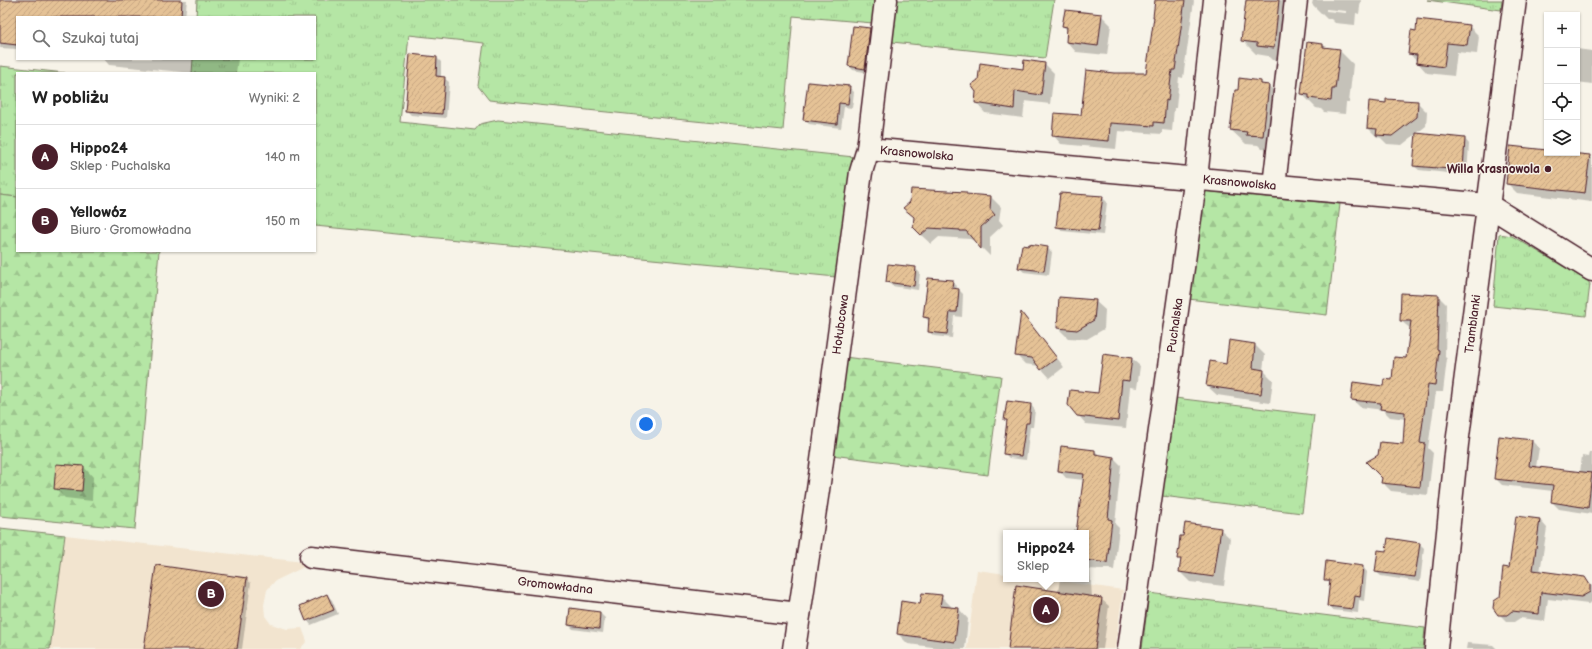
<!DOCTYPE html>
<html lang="pl">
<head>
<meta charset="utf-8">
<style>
  :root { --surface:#fff; --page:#f2f2f2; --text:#222; --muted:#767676; --line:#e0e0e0; --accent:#4a1f2b }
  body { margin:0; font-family:"Balsamiq Sans",sans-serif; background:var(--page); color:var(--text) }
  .controls { position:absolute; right:12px; top:12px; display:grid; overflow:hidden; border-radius:0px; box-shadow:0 1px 3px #0004 }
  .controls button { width:36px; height:36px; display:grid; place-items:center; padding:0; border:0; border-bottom:1px solid var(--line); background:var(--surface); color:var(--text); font:20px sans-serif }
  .you { position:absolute; left:646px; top:424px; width:14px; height:14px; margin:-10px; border:3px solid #fff; border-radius:50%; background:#1a73e8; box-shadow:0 0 0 6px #1a73e833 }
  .badge { display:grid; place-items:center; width:26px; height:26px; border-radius:50%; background:var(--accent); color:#fff; font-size:13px; font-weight:700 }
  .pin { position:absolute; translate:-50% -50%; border:2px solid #fff; box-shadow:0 1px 4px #0006 }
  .popup { position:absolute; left:1003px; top:530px; width:86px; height:52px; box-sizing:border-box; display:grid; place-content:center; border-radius:0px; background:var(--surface); filter:drop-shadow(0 1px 3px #0005); font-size:13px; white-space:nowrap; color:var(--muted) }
  .popup b { font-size:15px; color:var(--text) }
  .popup::after { content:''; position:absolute; left:50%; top:100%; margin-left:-8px; border:8px solid transparent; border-top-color:var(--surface) }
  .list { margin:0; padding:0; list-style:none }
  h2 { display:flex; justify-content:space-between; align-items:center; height:52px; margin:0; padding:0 16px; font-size:17px }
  h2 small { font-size:13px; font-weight:400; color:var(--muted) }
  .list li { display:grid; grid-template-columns:26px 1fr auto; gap:12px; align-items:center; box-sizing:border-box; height:64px; padding:0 16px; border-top:1px solid var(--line) }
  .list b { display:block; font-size:15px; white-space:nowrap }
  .list p { margin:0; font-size:13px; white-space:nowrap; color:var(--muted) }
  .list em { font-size:13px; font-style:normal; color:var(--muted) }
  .icon { flex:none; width:22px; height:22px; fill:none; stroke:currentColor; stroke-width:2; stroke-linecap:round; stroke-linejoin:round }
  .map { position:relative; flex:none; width:1592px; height:649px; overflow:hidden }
  .search { position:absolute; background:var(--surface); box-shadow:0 1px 3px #0004; left:16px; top:16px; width:300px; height:44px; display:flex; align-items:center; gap:10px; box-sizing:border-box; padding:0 14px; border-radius:0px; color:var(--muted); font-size:15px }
  .panel { position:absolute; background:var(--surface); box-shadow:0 1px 3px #0004; left:16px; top:72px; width:300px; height:180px; border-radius:0px }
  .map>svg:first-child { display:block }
</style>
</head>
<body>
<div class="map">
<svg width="1592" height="649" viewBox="0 0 1592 649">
  <defs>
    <pattern id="grass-tufts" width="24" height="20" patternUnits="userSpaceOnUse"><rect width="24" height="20" fill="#b5e6a5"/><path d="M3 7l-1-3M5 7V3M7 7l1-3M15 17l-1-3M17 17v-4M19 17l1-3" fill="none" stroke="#9dc58e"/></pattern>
    <pattern id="forest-firs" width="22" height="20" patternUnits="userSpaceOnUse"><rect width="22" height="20" fill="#b5e6a5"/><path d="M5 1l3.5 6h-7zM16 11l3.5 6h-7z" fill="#9dc58e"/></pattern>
    <pattern id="building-hatch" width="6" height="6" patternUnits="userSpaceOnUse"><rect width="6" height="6" fill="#e5c296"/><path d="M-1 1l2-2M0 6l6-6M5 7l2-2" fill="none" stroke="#c6a681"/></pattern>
  </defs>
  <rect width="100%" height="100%" fill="#f7f3e8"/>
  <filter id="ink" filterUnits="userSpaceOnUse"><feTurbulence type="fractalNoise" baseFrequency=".025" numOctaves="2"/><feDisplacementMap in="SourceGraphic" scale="8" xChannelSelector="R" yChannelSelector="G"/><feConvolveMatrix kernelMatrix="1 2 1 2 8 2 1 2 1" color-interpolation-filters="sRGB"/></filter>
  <g filter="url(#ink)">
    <path fill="#f2e4cf" d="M 65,535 L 312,563 L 275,581 L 267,590 L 264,605 L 265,616 L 271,624 L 287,629 L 302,628 L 307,641 L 300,649 L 50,649 Z
      M 977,570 L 1006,574 L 1006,579 L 1044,579 L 1123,590 L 1115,649 L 967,649 Z"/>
    <path fill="url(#grass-tufts)" stroke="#808268" d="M 197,0 L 876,0 L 873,23 L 793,16 L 783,130 L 489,100 L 478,86 L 484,43 L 409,35 L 400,122 L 475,130 L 480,124 L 498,120 L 854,157 L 836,277 L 315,226 L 315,73 L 192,73 L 193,59 L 315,59 L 315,17 L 196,17 Z
      M 897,0 L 1054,0 L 1045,58 L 892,42 Z
      M 1427,0 L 1502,0 L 1501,10 Z
      M 0,66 L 65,73 L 17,73 L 17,197 L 0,195 Z
      M 1499,234 L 1512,236 L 1588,281 L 1590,284 L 1586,316 L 1493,306 Z
      M 1175,398 L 1314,415 L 1302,513 L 1162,496 Z
      M 1149,593 L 1425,628 L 1423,649 L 1142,649 Z"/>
    <path fill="url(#forest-firs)" stroke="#808268" d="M 1202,191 L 1340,204 L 1327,315 L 1188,299 Z
      M 0,195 L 17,197 L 17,251 L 159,251 L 135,529 L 0,516 Z
      M 844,357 L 1001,376 L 988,475 L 832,455 Z
      M 0,528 L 65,535 L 50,649 L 0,649 Z"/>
    <path fill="#0003" fill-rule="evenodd" d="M 0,0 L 187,0 L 185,17 L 17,17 L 17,49 L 0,48 Z
      M 1156,0 L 1192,0 L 1194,1 L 1183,78 L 1179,77 L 1176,108 L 1174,108 L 1172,131 L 1162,130 L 1162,134 L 1118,131 L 1116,149 L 1061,144 L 1053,135 L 1082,116 L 1114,74 L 1147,74 L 1155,19 L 1154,17 Z
      M 1250,0 L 1283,0 L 1293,11 L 1287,61 L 1272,60 L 1268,56 L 1256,54 L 1242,40 Z
      M 1313,0 L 1361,0 L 1359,14 L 1356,13 L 1355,25 L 1335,23 L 1331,19 L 1327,19 L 1312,4 ZM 1326,9 L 1346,11 L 1346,13 L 1326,11 Z
      M 1101,15 L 1111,25 L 1107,55 L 1076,52 L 1067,42 L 1068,31 L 1063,26 Z
      M 1469,26 L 1479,36 L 1477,54 L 1457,52 L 1454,76 L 1427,73 L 1409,53 Z
      M 870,29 L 874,33 L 870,73 L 853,70 L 849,66 Z
      M 1323,45 L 1327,48 L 1339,50 L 1353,64 L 1349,103 L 1346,103 L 1345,114 L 1324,112 L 1321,109 L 1316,108 L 1302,94 Z
      M 1577,49 L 1592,51 L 1592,84 L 1577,82 Z
      M 437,58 L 441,62 L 441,77 L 444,78 L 449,82 L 446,118 L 411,115 L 406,110 Z
      M 104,59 L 238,59 L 236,73 L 192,73 L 109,65 Z
      M 1045,64 L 1054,73 L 1050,104 L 1025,101 L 1023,118 L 985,113 L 976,103 L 1024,70 Z
      M 1260,82 L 1264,85 L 1269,86 L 1283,100 L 1277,150 L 1262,149 L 1258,145 L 1246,144 L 1231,130 Z
      M 849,87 L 854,92 L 852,108 L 844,107 L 841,128 L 809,124 L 804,120 Z
      M 1417,102 L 1427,112 L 1426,126 L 1402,145 L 1387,144 L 1381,138 L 1377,137 L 1368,128 L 1387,104 Z
      M 1465,139 L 1469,144 L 1467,175 L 1419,170 L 1414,166 Z
      M 1547,151 L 1547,153 L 1589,155 L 1592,158 L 1592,202 L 1517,193 L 1507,183 Z
      M 965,193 L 967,195 L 991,197 L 1001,207 L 999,220 L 1003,225 L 990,237 L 990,256 L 975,241 L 970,239 L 939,237 L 931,244 L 921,235 L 915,218 L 904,208 Z
      M 1102,197 L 1107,202 L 1103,235 L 1062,231 L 1057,226 Z
      M 1029,247 L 1047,248 L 1052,252 L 1049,275 L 1024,272 L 1019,268 Z
      M 915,268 L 920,273 L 918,290 L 892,286 L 887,281 Z
      M 952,281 L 957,286 L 956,289 L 959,290 L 963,294 L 962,317 L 954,316 L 952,338 L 934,336 L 929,332 L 930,322 L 924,317 Z
      M 1438,296 L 1446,304 L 1445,357 L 1447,359 L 1443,392 L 1436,392 L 1428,448 L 1433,453 L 1428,495 L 1391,491 L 1382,482 L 1404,445 L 1406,419 L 1390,417 L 1383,410 L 1360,407 L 1352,399 L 1384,387 L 1393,381 L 1407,359 L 1411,329 L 1401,321 Z
      M 1095,301 L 1105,310 L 1104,329 L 1087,339 L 1068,338 L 1058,328 Z
      M 1021,314 L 1029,322 L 1064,367 L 1050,378 L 1039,366 L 1025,364 L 1016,355 Z
      M 1230,341 L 1255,345 L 1265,355 L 1263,370 L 1273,380 L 1270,403 L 1217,395 L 1207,386 L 1226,365 Z
      M 1132,359 L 1140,366 L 1137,388 L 1130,387 L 1126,428 L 1086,424 L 1078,415 Z
      M 1031,405 L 1035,410 L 1033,427 L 1030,427 L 1026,460 L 1009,458 L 1004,453 L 1008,422 L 1005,419 Z
      M 1532,441 L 1539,448 L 1536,467 L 1580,473 L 1582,456 L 1588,457 L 1589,452 L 1592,452 L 1592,514 L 1559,509 L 1552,502 L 1553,491 L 1502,485 L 1495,478 Z
      M 1095,451 L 1100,456 L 1114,458 L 1121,465 L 1115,524 L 1119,528 L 1114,570 L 1104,568 L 1104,570 L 1090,569 L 1092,597 L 1101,599 L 1109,606 L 1103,649 L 1008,649 L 1058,592 L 1060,579 L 1086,579 L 1086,533 L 1073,533 L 1073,529 L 1077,530 L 1084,480 L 1066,478 L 1059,470 Z
      M 84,467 L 93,477 L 92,501 L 65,498 L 56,489 Z
      M 1516,517 L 1540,520 L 1547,528 L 1540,572 L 1584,578 L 1592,586 L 1592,602 L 1588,604 L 1548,599 L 1545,621 L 1520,618 L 1514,622 L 1507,622 L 1499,614 L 1501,597 L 1510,569 Z
      M 1220,529 L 1230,538 L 1224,586 L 1190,582 L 1180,572 L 1181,561 L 1179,558 Z
      M 1419,543 L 1424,548 L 1420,582 L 1381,576 L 1376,572 L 1387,553 Z
      M 1363,567 L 1367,572 L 1364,601 L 1359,600 L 1358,613 L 1333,610 L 1328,606 L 1331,584 L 1325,579 Z
      M 246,579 L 251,583 L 242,649 L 145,649 Z
      M 327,595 L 332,600 L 338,614 L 311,625 L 307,620 Z
      M 941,596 L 951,606 L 950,608 L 959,609 L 968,619 L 965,649 L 949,649 L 908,644 L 898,634 L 921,605 Z
      M 600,613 L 605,618 L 603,633 L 573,629 L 569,625 Z
      M 1467,643 L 1493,645 L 1497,649 L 1466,649 Z"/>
    <path fill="url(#building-hatch)" stroke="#4a1f2b" d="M 0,0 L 182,0 L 181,17 L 17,17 L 17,45 L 0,43 Z
      M 1155,0 L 1185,0 L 1175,70 L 1172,70 L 1168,101 L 1166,100 L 1164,123 L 1154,122 L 1154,126 L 1110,123 L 1109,141 L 1052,136 L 1054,113 L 1081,115 L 1086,70 L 1114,73 L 1146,73 L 1154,17 L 1153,17 Z
      M 1246,0 L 1279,0 L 1274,48 L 1257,46 L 1257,43 L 1241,41 Z
      M 1065,10 L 1102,14 L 1098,46 L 1066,42 L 1067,27 L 1062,26 Z
      M 1417,19 L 1470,25 L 1467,45 L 1447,43 L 1444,67 L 1416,63 L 1417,55 L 1408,54 L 1411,30 L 1416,31 Z
      M 853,26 L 870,28 L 865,69 L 848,66 Z
      M 1307,42 L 1323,44 L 1323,47 L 1340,49 L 1335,89 L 1332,89 L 1331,101 L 1309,98 L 1309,95 L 1301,94 Z
      M 410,54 L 437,57 L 436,76 L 445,77 L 442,114 L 405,111 Z
      M 1024,60 L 1045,63 L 1041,95 L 1015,91 L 1014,109 L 975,103 L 976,92 L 971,85 L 978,80 L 980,63 L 1023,69 Z
      M 1239,78 L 1261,81 L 1261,84 L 1269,85 L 1263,136 L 1246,135 L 1247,132 L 1230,130 L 1235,90 L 1238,90 Z
      M 808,82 L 850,86 L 848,104 L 839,103 L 837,124 L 803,120 Z
      M 1386,99 L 1418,101 L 1417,117 L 1392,136 L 1376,135 L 1377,129 L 1367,128 L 1369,101 L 1386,103 Z
      M 1416,133 L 1465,138 L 1463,170 L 1413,166 Z
      M 1510,146 L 1547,150 L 1547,153 L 1570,153 L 1590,155 L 1585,193 L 1506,184 Z
      M 911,189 L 966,192 L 966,194 L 991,196 L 990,209 L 995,215 L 981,227 L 981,249 L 966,231 L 960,231 L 960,230 L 929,228 L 921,235 L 913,227 L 914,217 L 903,208 L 910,202 Z
      M 1060,193 L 1103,196 L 1098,231 L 1056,227 Z
      M 1029,244 L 1048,247 L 1044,271 L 1018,268 L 1022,245 L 1028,246 Z
      M 888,264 L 916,267 L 914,286 L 886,282 Z
      M 928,278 L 953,280 L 952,288 L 959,289 L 957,312 L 950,312 L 947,334 L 928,332 L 929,318 L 923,317 Z
      M 1401,293 L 1439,295 L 1437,349 L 1439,350 L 1435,385 L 1428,384 L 1420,443 L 1425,444 L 1420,487 L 1381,483 L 1382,478 L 1366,462 L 1378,455 L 1380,442 L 1403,444 L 1405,412 L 1380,409 L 1381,403 L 1351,400 L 1353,382 L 1383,386 L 1384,379 L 1392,380 L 1394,357 L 1406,358 L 1411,321 L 1400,321 Z
      M 1059,297 L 1096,300 L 1094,320 L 1077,330 L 1057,328 Z
      M 1021,312 L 1057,358 L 1041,370 L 1032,358 L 1015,356 Z
      M 1229,340 L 1255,344 L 1253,368 L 1264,370 L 1261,394 L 1206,386 L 1210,361 L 1226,364 Z
      M 1103,354 L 1132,358 L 1129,381 L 1122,380 L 1118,421 L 1077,416 L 1068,405 L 1070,390 L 1098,393 Z
      M 1007,401 L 1031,404 L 1029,423 L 1026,423 L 1021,456 L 1003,454 L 1007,420 L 1004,420 Z
      M 1499,436 L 1532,440 L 1529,466 L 1592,473 L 1588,508 L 1551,502 L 1553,485 L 1494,479 Z
      M 1061,446 L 1095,450 L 1095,454 L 1114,457 L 1108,519 L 1112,520 L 1107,563 L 1086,560 L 1086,533 L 1076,533 L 1084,474 L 1058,471 Z
      M 56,464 L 84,466 L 82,491 L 54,489 Z
      M 1516,516 L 1540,519 L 1533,570 L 1585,577 L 1590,585 L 1590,592 L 1581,597 L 1541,592 L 1539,614 L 1512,611 L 1507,615 L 1498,615 L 1493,608 L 1494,601 L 1500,597 L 1503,567 L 1509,568 Z
      M 1185,523 L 1221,528 L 1214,577 L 1179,572 L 1181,559 L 1177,559 L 1179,547 L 1180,536 L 1183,536 Z
      M 1388,538 L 1420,543 L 1415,577 L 1375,572 L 1378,550 L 1386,551 Z
      M 1326,561 L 1363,566 L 1360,597 L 1355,596 L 1353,609 L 1327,606 L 1330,580 L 1324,580 Z
      M 156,565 L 247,578 L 237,649 L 144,649 Z
      M 1016,585 L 1102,598 L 1095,649 L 1008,649 Z
      M 922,593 L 942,595 L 940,606 L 959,608 L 955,642 L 897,634 L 901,601 L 920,604 Z
      M 327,594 L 334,610 L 306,621 L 300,606 Z
      M 570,608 L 600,612 L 599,629 L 568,625 Z"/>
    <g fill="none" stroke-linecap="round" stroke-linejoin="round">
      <defs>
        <g id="minor">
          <path id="s1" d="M 868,149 L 1488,205 L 1592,270"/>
          <path d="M 1274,185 L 1296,0"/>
          <path id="s2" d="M 311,557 L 799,614"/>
          <path id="s3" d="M 794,649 L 818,490 L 861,172 L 868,149 L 886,0"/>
          <path id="s4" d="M 1129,649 L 1197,169 L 1215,0"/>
          <path id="s5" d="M 1436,649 L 1457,444 L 1515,0"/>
        </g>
      </defs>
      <use href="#minor" stroke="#4a1f2b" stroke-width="25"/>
      <use href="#minor" stroke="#f7f3e8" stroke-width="22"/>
    </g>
  </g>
  <circle fill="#4a1f2b" stroke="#f7f3e8" stroke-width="1.5" cx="1548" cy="169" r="4"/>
  <g text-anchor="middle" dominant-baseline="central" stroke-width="3" stroke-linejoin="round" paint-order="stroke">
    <g font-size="12" fill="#4a1f2b" stroke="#f7f3e8">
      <text stroke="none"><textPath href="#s1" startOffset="49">Krasnowolska</textPath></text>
      <text stroke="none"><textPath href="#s1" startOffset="373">Krasnowolska</textPath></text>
      <text stroke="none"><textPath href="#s3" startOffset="328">Hołubcowa</textPath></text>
      <text stroke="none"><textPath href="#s5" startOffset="327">Tramblanki</textPath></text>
      <text stroke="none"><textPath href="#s4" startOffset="327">Puchalska</textPath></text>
      <text stroke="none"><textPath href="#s2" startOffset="246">Gromowładna</textPath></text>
    </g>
    <g font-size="12" font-weight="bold" fill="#4a1f2b" stroke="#f7f3e8" text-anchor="end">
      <text x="1540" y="169">Willa Krasnowola</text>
    </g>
  </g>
</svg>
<div class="controls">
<button>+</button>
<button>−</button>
<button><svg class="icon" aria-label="locate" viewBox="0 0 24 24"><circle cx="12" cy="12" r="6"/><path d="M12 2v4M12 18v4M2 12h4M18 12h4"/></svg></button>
<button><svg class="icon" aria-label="layers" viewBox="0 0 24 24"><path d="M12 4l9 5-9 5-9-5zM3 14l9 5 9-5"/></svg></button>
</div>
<div class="you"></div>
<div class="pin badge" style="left:1046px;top:610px">A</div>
<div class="popup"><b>Hippo24</b>Sklep</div>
<div class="pin badge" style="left:211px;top:594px">B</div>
<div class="search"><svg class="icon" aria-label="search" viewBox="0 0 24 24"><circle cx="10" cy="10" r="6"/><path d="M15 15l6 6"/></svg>Szukaj tutaj</div>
<section class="panel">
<h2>W pobliżu<small>Wyniki: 2</small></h2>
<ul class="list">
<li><span class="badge">A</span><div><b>Hippo24</b><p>Sklep · Puchalska</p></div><em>140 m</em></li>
<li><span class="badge">B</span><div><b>Yellowóz</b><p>Biuro · Gromowładna</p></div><em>150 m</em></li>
</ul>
</section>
</div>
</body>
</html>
